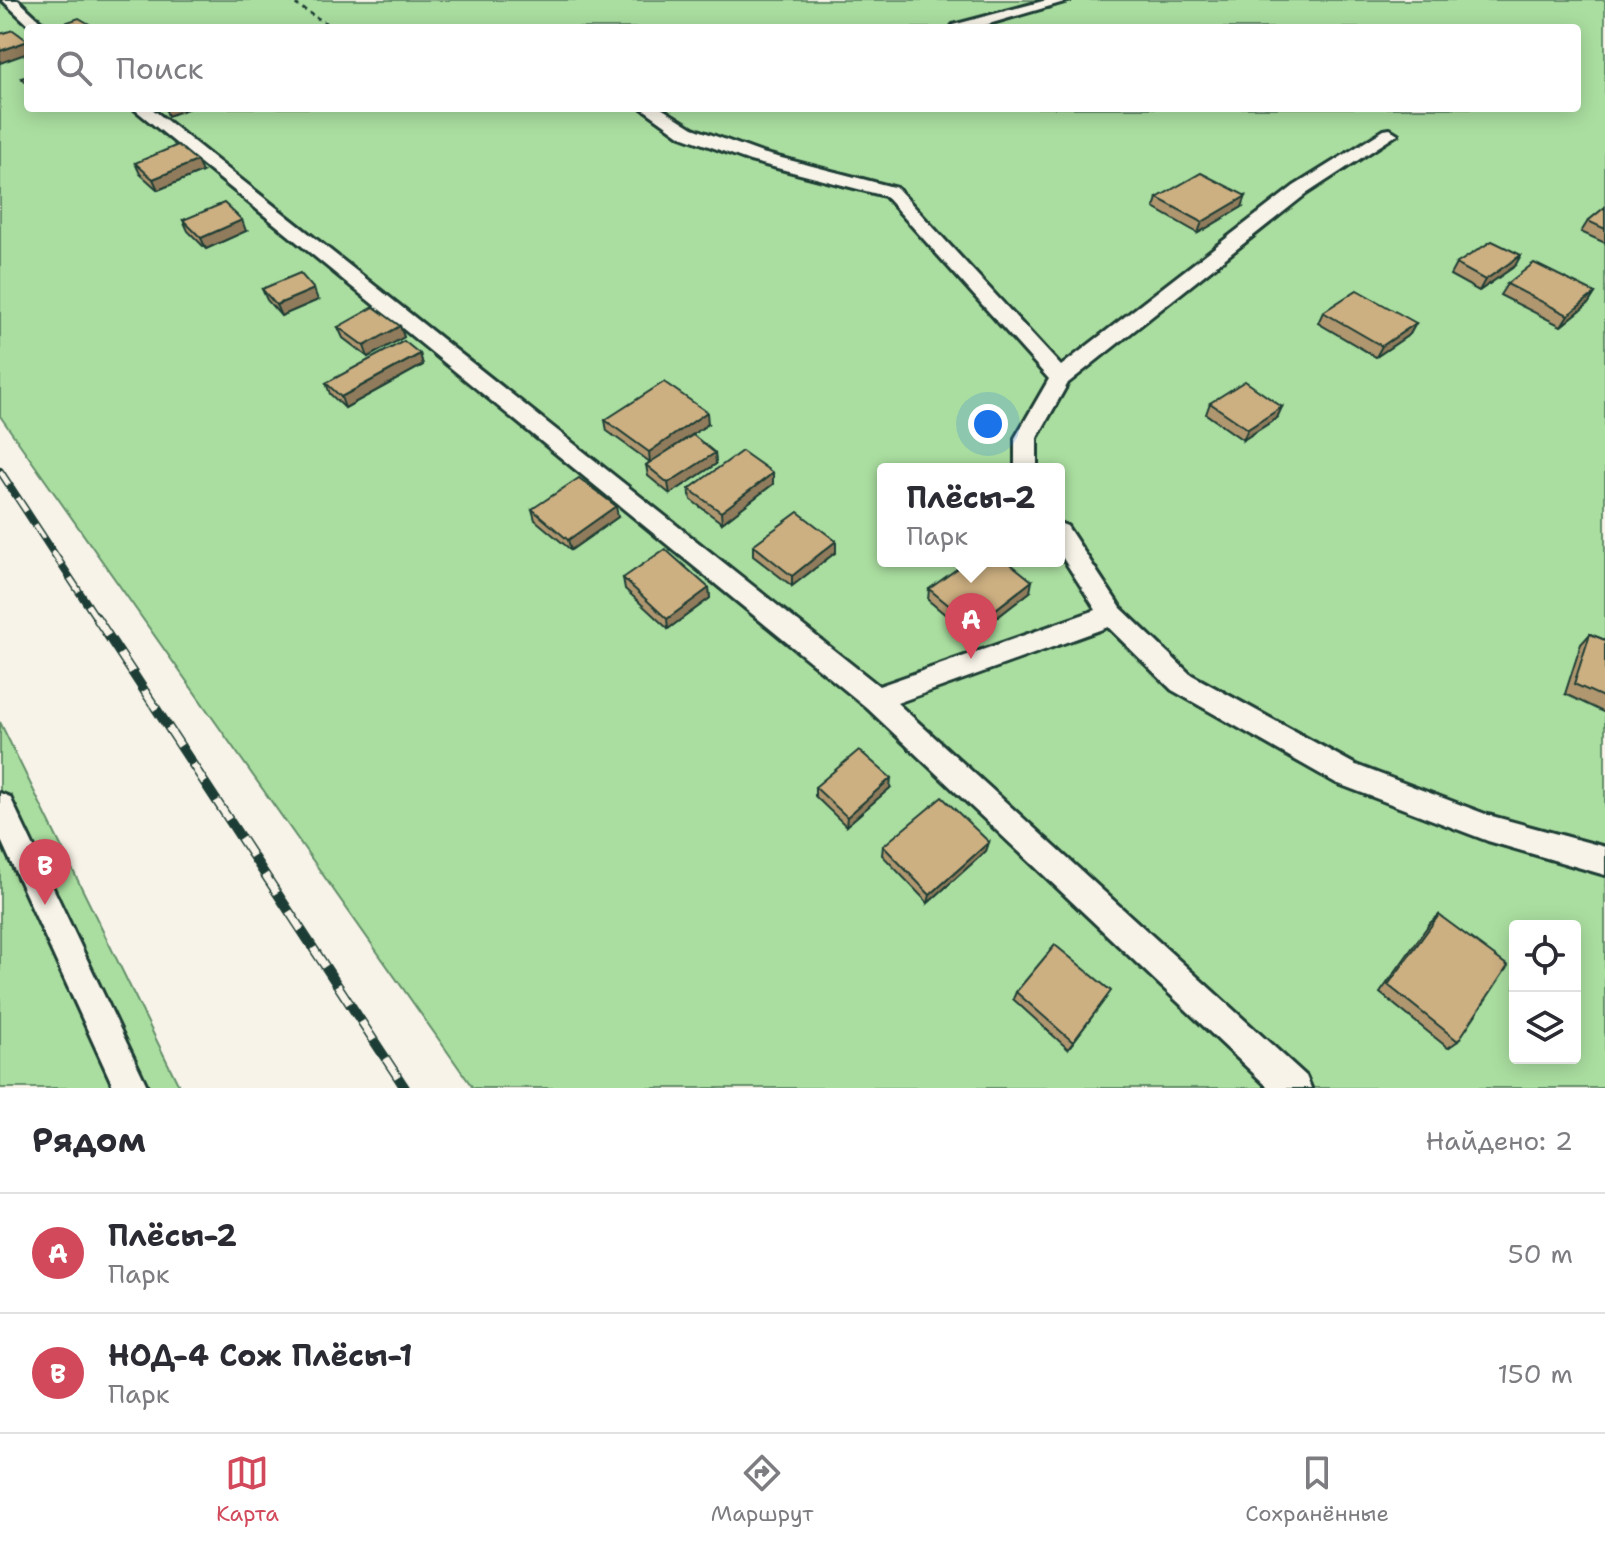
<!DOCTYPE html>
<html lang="ru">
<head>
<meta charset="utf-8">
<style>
  :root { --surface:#fff; --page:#f7f7f7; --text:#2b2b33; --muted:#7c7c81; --line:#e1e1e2; --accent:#d1495b }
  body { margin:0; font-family:"Shantell Sans",sans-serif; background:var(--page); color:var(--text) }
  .controls { position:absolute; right:24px; bottom:24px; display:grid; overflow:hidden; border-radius:8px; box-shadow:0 4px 20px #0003 }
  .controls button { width:72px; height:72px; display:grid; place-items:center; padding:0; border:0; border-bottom:2px solid var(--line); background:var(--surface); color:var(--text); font:40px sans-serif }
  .you { position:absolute; left:988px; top:424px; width:28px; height:28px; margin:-20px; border:6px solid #fff; border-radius:50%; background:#1a73e8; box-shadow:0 0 0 12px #1a73e833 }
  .badge { display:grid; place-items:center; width:52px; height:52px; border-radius:50%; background:var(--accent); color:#fff; font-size:26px; font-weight:700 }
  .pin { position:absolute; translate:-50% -66px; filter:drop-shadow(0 2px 4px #0008) }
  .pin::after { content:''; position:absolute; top:42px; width:28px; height:24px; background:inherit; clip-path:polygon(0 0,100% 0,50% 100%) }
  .popup { position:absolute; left:877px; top:463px; width:188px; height:104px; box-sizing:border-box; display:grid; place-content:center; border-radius:8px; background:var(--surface); filter:drop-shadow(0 2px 6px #0005); font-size:26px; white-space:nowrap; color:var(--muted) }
  .popup b { font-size:30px; color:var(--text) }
  .popup::after { content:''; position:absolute; left:50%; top:100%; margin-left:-16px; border:16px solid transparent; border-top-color:var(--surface) }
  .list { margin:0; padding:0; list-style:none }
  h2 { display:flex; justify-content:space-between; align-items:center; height:104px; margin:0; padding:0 32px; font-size:34px }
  h2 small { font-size:26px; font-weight:400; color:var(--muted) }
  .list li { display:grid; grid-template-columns:52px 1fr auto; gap:24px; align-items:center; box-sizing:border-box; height:120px; padding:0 32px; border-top:2px solid var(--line) }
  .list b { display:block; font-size:30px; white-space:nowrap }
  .list p { margin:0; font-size:26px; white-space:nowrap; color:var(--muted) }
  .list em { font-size:26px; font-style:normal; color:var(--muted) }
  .icon { flex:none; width:44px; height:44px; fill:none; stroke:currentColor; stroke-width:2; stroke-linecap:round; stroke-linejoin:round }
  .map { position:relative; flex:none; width:1605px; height:1088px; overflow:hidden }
  .search { position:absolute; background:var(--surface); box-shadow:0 4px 20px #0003; left:24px; right:24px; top:24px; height:88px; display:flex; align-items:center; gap:20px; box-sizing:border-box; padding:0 28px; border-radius:8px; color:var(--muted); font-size:30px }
  .sheet { height:344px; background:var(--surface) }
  nav { display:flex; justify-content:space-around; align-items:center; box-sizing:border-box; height:112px; border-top:2px solid var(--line); background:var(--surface); font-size:22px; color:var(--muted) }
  nav a { display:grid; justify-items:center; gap:4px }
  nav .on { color:var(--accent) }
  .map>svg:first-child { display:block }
</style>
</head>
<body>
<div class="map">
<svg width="1605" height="1088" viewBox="0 0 1605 1088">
  <rect width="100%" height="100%" fill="#f7f3e8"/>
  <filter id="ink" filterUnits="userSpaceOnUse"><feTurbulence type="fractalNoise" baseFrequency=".0125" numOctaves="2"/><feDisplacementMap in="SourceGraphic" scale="16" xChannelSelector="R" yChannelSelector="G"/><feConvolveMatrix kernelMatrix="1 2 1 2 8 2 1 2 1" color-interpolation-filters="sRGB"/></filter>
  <g filter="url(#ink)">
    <path fill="#aadea0" stroke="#648e6a" stroke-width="2" fill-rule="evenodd" d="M 0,0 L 1605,0 L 1605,1088 L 473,1088 L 0,416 ZM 28,28 L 1577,28 L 1577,108 L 28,108 ZM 883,469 L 1059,469 L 1059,561 L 883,561 ZM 1515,926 L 1575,926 L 1575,1058 L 1515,1058 Z
      M 0,722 L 180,1088 L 0,1088 Z"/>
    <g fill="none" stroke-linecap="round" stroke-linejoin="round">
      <defs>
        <path id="lane" d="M 2,0 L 18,0 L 48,28 L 32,28 Z
          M 1047,0 L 1071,0 L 975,28 L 951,28 L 953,25 Z
          M 133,108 L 151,108 L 879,686 L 1096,610 L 1059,552 L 1059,523 L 1067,526 L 1121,608 L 1190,674 L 1356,765 L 1488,815 L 1605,847 L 1605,875 L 1488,841 L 1336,783 L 1172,690 L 1108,627 L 897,703 L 1306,1076 L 1311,1088 L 1269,1088 L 866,707 Z
          M 642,108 L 661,108 L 693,128 L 762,153 L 897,188 L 1061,366 L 1294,186 L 1384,130 L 1390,129 L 1398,134 L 1306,194 L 1068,383 L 1037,438 L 1037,469 L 1015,469 L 1015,438 L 1049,379 L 885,196 L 750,161 L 681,136 Z
          M 0,793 L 10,797 L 148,1088 L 114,1088 L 0,838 Z"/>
      </defs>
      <use href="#lane" stroke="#1f3d34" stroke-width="6"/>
      <path stroke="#1f3d34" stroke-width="3" stroke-dasharray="4 4" stroke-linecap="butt" d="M 289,0 L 333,28"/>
      <use href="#lane" fill="#f7f3e8" fill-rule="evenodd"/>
      <defs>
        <path id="rail-far1" d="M 0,471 L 97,619"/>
        <path id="rail" d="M 96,617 L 405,1088"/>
      </defs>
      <use href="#rail-far1" stroke="#1f3d34" stroke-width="8"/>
      <use href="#rail" stroke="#1f3d34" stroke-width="10"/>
      <use href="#rail-far1" stroke="#f7f3e8" stroke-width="5" stroke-dasharray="16" stroke-linecap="butt"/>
      <use href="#rail" stroke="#f7f3e8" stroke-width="7" stroke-dasharray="22" stroke-linecap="butt"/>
    </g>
    <path fill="#b09770" stroke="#1f3d34" stroke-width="2" d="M 135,163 L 202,172 L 158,190 L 140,174 Z
      M 1157,198 L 1242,207 L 1198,233 L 1154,208 Z
      M 1605,207 L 1605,243 L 1581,232 L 1588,221 Z
      M 183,220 L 246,231 L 206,249 L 188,231 Z
      M 1456,264 L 1515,266 L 1479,291 L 1450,275 Z
      M 1507,284 L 1595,293 L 1588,304 L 1561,326 L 1500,295 Z
      M 262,289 L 318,300 L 281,316 L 267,300 Z
      M 1323,312 L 1416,323 L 1410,334 L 1376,357 L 1318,323 Z
      M 400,326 L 404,337 L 368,357 L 343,338 L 338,327 Z
      M 420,354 L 423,365 L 345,408 L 330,394 L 326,383 Z
      M 1210,403 L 1277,418 L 1243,440 L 1206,414 Z
      M 605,420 L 708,424 L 673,448 L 715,453 L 716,464 L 670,494 L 648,476 L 646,465 L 650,462 L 607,431 Z
      M 773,473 L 773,484 L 722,523 L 691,500 L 689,489 Z
      M 532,509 L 618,517 L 571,550 L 535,520 Z
      M 836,541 L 836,552 L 792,586 L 753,556 L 753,545 Z
      M 623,578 L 709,588 L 710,598 L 668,629 L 625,589 Z
      M 929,589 L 1030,592 L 972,637 L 928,600 Z
      M 1590,634 L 1605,640 L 1605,713 L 1565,694 L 1581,644 Z
      M 815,787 L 890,788 L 846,826 L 815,796 Z
      M 989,842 L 986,851 L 928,903 L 882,855 L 883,846 Z
      M 1439,915 L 1458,1041 L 1448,1048 L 1380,993 L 1430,923 Z
      M 1016,992 L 1106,998 L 1068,1049 L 1013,999 Z"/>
    <path fill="#907b5b" stroke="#1f3d34" stroke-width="2" d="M 28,41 L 28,53 L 0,63 L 0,51 Z
      M 165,108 L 190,108 L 168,116 Z
      M 197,161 L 202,172 L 158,190 L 153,179 Z
      M 1246,196 L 1242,207 L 1198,233 L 1202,222 Z
      M 242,220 L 246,231 L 206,249 L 201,238 Z
      M 1521,255 L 1515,266 L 1479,291 L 1485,280 Z
      M 314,289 L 318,300 L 281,316 L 276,305 Z
      M 1595,293 L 1588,304 L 1561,326 L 1568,315 Z
      M 1416,323 L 1410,334 L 1376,357 L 1382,346 Z
      M 400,326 L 404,337 L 368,357 L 364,346 Z
      M 420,354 L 423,365 L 345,408 L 341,397 Z
      M 1282,407 L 1277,418 L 1243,440 L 1248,429 Z
      M 707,412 L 708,424 L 650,463 L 649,452 Z
      M 715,453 L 716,464 L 670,494 L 668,483 Z
      M 773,473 L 773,484 L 722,523 L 721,512 Z
      M 616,506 L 618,517 L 571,550 L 568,540 Z
      M 836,541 L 836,552 L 792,586 L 792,576 Z
      M 1032,581 L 1030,592 L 972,637 L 974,626 Z
      M 709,588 L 710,598 L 668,629 L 667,619 Z
      M 891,778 L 890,788 L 846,826 L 847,817 Z
      M 989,842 L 986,851 L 928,903 L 930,895 Z"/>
    <path fill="#cdb082" stroke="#1f3d34" stroke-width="2" d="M 79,18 L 96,28 L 59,28 L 56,26 Z
      M 13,30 L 28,41 L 0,51 L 0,34 Z
      M 28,76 L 28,84 L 21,78 Z
      M 178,145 L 197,161 L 153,179 L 135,163 Z
      M 1201,173 L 1246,196 L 1202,222 L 1157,198 Z
      M 224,203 L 242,220 L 201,238 L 183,220 Z
      M 1605,207 L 1605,229 L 1588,221 Z
      M 1492,241 L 1521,255 L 1485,280 L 1456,264 Z
      M 1534,263 L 1595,293 L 1568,315 L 1507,284 Z
      M 300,273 L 314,289 L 276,305 L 262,289 Z
      M 1357,290 L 1416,323 L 1382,346 L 1323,312 Z
      M 374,307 L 400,326 L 364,346 L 338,327 Z
      M 404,341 L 420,354 L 341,397 L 326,383 Z
      M 1245,381 L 1282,407 L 1248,429 L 1210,403 Z
      M 664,382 L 707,412 L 649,452 L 605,420 Z
      M 693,435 L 715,453 L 668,483 L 646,465 Z
      M 742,451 L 773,473 L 721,512 L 689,489 Z
      M 579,478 L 616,506 L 568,540 L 532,509 Z
      M 798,512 L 836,541 L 792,576 L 753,545 Z
      M 665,549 L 709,588 L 667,619 L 623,578 Z
      M 968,561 L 1007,561 L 1032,581 L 974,626 L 929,589 Z
      M 1590,634 L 1605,640 L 1605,698 L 1574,684 Z
      M 859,750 L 891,778 L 847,817 L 815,787 Z
      M 942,797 L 989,842 L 930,895 L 883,846 Z
      M 1439,915 L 1508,966 L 1458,1041 L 1388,985 Z
      M 1055,945 L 1111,991 L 1073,1042 L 1016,992 Z"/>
  </g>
</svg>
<div class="controls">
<button><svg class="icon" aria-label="locate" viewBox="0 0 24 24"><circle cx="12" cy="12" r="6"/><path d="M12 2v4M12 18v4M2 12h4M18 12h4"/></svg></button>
<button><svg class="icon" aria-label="layers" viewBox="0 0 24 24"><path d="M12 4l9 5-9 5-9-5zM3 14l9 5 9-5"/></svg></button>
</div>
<div class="you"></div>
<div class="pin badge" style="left:971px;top:659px">A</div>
<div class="popup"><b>Плёсы-2</b>Парк</div>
<div class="pin badge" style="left:45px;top:905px">B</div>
<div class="search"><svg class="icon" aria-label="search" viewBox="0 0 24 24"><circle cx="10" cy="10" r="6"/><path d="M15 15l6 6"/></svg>Поиск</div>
</div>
<section class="sheet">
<h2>Рядом<small>Найдено: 2</small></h2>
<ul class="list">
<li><span class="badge">A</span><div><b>Плёсы-2</b><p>Парк</p></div><em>50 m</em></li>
<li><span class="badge">B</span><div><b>НОД-4 Сож Плёсы-1</b><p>Парк</p></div><em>150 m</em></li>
</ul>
</section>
<nav>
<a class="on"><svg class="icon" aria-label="map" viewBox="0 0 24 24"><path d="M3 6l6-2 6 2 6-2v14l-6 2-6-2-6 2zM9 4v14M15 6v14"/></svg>Карта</a>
<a><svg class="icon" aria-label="directions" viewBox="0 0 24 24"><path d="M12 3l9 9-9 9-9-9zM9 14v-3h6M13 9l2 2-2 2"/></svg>Маршрут</a>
<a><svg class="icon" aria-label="saved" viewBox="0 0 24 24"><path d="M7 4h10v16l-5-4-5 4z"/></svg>Сохранённые</a>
</nav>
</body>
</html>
